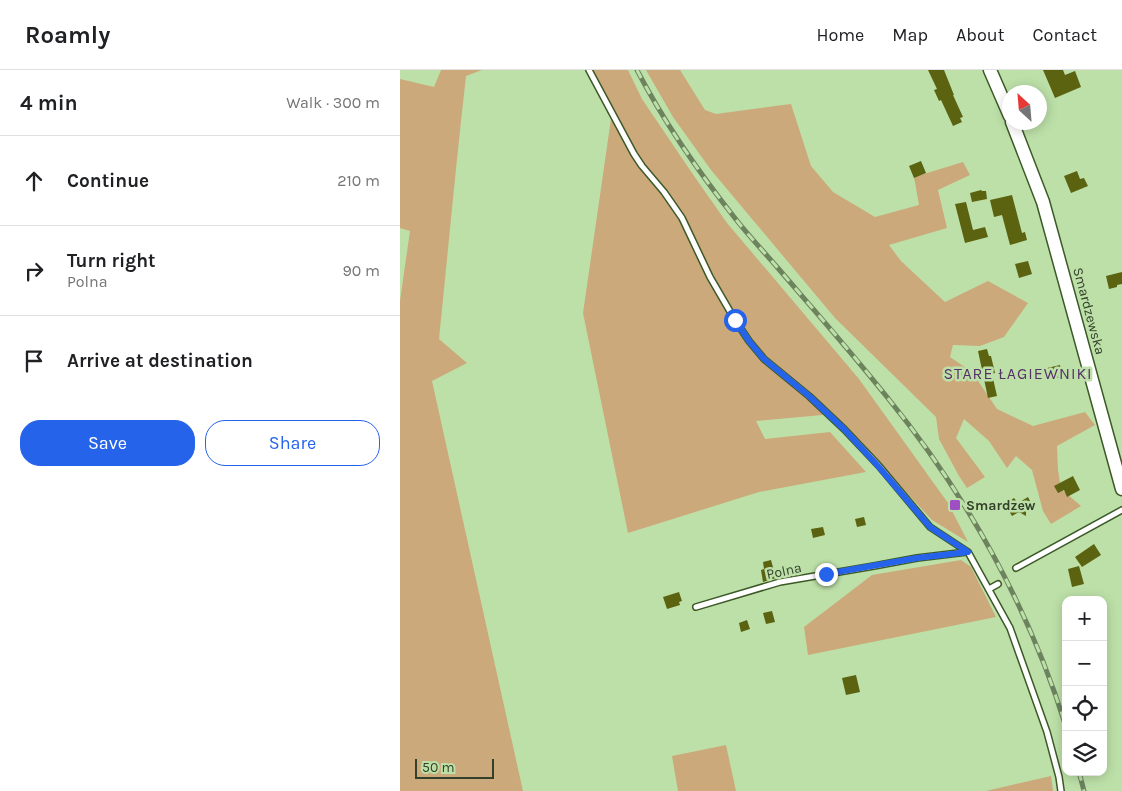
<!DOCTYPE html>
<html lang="en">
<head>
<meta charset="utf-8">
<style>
  :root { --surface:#fff; --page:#f2f2f2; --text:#202124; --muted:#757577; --line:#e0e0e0; --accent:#2563eb }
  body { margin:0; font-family:Karla,sans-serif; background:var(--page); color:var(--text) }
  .controls { position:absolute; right:15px; bottom:15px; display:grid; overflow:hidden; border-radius:10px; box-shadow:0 2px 12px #0003 }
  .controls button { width:45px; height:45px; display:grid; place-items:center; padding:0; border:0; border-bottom:1px solid var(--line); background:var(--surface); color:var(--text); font:25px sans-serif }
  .compass { position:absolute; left:602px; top:15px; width:45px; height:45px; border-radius:50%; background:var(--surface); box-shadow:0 2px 12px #0003; rotate:334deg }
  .scale { position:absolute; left:15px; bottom:12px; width:79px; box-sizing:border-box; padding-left:5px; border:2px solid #33412a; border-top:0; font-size:14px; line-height:18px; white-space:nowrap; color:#33412a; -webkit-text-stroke:4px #bde0a8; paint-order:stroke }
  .stop { position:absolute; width:15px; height:15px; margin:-11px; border:4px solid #2563eb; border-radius:50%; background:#fff }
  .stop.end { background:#2563eb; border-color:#fff; box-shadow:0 1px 5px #0008 }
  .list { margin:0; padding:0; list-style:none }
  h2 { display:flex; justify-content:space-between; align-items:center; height:65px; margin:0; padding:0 20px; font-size:21px }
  h2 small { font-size:16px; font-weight:400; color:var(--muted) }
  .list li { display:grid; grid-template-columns:32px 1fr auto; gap:15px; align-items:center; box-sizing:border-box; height:90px; padding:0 20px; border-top:1px solid var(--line) }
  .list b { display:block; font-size:19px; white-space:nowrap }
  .list p { margin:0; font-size:16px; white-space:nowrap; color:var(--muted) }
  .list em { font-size:16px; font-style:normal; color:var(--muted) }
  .actions { display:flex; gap:10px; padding:15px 20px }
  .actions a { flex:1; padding:11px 0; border:1px solid var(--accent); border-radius:20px; text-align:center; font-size:18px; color:var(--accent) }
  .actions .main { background:var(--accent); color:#fff }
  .icon { flex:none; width:28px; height:28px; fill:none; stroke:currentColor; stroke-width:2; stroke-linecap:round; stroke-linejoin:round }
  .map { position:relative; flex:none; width:722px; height:721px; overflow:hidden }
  header { display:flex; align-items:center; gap:30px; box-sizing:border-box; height:70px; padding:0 25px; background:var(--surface); border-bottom:1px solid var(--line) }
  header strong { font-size:24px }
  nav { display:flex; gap:28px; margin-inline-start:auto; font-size:18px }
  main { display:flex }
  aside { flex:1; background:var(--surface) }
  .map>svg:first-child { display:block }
</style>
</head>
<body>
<header>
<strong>Roamly</strong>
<nav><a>Home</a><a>Map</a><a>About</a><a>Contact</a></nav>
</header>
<main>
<aside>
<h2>4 min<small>Walk · 300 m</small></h2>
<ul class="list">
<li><svg class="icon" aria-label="ahead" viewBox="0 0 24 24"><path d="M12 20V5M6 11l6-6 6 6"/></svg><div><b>Continue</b></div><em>210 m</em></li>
<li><svg class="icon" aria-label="right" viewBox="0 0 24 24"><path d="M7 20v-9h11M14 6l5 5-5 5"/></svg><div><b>Turn right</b><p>Polna</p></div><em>90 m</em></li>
<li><svg class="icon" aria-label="arrive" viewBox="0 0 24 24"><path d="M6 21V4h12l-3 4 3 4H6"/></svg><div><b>Arrive at destination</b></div></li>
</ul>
<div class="actions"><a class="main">Save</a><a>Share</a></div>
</aside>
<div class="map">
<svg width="722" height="721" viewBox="0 0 722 721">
  <rect width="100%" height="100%" fill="#bde0a8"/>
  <path fill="#cca97b" d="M 41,0 L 82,0 L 66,6 C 56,94 48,181 39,269 L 67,293 L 32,311 L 123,721 L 0,721 L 0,231 L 10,161 L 0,158 L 0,9 L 34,17 Z
    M 189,0 L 228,0 L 242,29 L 292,103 L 327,153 L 459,309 L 548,433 L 568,472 L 532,450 L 433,344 L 356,351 L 365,369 L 430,362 L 466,402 L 359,422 L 228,463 L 183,243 L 212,42 Z
    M 246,0 L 280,0 L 305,40 L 316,44 L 391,34 L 411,96 L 433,122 L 475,147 L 519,135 L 514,107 L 563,92 L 570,105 L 538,120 L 547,158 L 489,175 L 501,191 L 545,232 L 588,211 L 628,233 L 604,267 L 580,276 L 553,275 L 550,287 L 572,302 L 597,339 L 633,356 L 685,342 L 695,355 L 657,376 L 658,400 L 661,419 L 681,436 L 651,454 L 643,441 L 632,400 L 616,386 L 607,398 L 589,371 L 564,349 L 556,368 L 585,407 L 567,418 L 559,406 L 539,369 L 536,347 L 435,248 L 311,100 L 273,47 Z
    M 561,490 L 571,497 L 596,547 L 408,585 L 404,557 L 472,505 Z
    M 326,675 L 336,721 L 278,721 L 272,686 Z
    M 651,706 L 653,721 L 586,721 Z"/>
  <path fill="#5b6210" d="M 528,0 L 544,0 L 554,25 L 553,25 L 563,47 L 560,48 L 562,52 L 553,56 L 541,30 L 539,31 L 534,20 L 537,19 Z
    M 643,0 L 663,0 L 665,5 L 675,1 L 681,17 L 655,28 Z
    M 521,91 L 526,103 L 514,108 L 509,96 Z
    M 677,101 L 680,109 L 684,108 L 688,116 L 671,123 L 664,106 Z
    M 581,120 L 582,121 L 586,121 L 587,129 L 572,132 L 570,123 Z
    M 612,125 L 622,163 L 625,162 L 627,170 L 610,175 L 602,145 L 594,147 L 590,130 Z
    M 566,132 L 573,160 L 585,157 L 588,167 L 565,173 L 555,134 Z
    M 628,191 L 632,204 L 619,208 L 615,194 Z
    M 722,202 L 722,214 L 717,215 L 717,217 L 709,219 L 706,206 Z
    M 587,279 L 589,286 L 591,286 L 595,303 L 592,304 L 597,326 L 588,328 L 578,281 Z
    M 660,295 L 663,307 L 649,309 L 647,298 Z
    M 673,406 L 680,420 L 667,427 L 664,420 L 658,423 L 654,416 Z
    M 628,427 L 632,435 L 626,438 L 626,446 L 619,442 L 612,446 L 605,434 L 614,428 L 618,433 Z
    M 464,447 L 466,455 L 457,457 L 455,449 Z
    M 423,457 L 425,465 L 413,468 L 411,459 Z
    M 694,474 L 701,485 L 682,497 L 675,487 Z
    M 371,490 L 376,508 L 363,512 L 361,500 L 364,499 L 363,492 Z
    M 679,496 L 684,514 L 672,517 L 668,499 Z
    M 279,522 L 282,531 L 279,532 L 280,535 L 267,539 L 263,527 Z
    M 372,541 L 375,552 L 366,554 L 363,543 Z
    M 347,550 L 350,559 L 341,562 L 339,553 Z
    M 456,605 L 460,622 L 446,625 L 442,608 Z"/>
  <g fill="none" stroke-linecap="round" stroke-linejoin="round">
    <defs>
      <path id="service" d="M 189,0 L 234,84 L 242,96 L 264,122 L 282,148 L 310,207 L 335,250 L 349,271 L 364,289 L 409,326 L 444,359 L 479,396 L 530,457 L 568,482 L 610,558 L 647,662 L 659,707 L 661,721
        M 616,498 L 722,440
        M 589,519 L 598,514
        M 296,537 L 380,512 L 474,496 L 517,488 L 567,482"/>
      <path id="tertiary" d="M 590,0 L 610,46
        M 612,52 L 643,132 L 722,419"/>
    </defs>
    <use href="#service" stroke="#3c5927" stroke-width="8"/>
    <use href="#tertiary" stroke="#3c5927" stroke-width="15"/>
    <use href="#service" stroke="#fff" stroke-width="5"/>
    <use href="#tertiary" stroke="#fff" stroke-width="12"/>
    <defs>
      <path id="rail" d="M 237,0 C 265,54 300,104 338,152 C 350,167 364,182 377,197 C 414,240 452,283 487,327 C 566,424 629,537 666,657
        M 679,702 L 684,721"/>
    </defs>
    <use href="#rail" stroke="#6c835e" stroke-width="5"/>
    <use href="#rail" stroke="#bde0a8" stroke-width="3" stroke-dasharray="9" stroke-linecap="butt"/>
  </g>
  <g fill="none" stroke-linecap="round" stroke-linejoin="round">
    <path stroke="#2563eb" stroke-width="6" d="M 335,250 L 349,271 L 364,289 L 409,326 L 444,359 L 478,396 L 530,457 L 568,482 L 517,488 L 426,504"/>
  </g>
  <rect fill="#9e4fc1" stroke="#bde0a8" stroke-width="2" x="549" y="429" width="12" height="12" rx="2.5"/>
  <g text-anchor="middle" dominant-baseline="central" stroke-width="5" stroke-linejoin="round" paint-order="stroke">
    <g font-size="14" fill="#33412a" stroke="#bde0a8">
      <text transform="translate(689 241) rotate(75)">Smardzewska</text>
      <text transform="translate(384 501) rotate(-12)">Polna</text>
    </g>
    <g font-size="14" font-weight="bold" fill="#33412a" stroke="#bde0a8" text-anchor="start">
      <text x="566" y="435">Smardzew</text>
    </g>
    <g font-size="16" letter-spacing="1" fill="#563068" stroke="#bde0a8">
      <text x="618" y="303">STARE ŁAGIEWNIKI</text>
    </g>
  </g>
</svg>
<div class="controls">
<button>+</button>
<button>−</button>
<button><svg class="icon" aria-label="locate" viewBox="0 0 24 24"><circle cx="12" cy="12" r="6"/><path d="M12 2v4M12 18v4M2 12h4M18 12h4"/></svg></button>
<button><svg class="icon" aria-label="layers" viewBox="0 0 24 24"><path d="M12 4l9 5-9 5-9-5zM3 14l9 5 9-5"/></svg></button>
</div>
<svg class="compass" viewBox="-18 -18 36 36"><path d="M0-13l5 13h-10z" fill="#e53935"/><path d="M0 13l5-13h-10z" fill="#757577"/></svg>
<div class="scale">50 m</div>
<div class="stop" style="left:335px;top:250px"></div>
<div class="stop end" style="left:426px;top:504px"></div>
</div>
</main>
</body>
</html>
